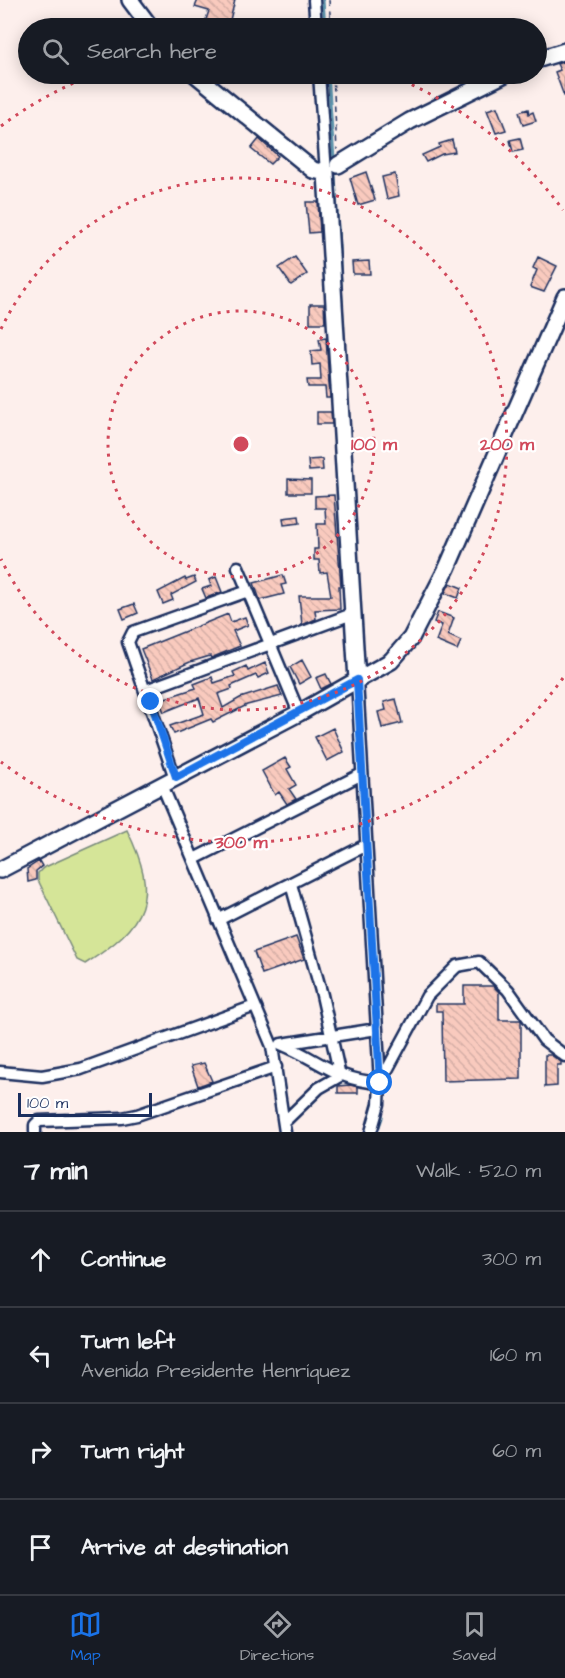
<!DOCTYPE html>
<html lang="en">
<head>
<meta charset="utf-8">
<style>
  :root { --surface:#171b24; --page:#20242c; --text:#f1f3f6; --muted:#9ea1a6; --line:#363941; --accent:#1a73e8 }
  body { margin:0; font-family:"Architects Daughter",sans-serif; background:var(--page); color:var(--text) }
  .scale { position:absolute; left:18px; bottom:15px; width:134px; box-sizing:border-box; padding-left:6px; border:3px solid #1b2f5e; border-top:0; font-size:16px; line-height:21px; white-space:nowrap; color:#1b2f5e; -webkit-text-stroke:4px #fff; paint-order:stroke }
  .stop { position:absolute; width:18px; height:18px; margin:-14px; border:4px solid #1a73e8; border-radius:50%; background:#fff }
  .stop.end { background:#1a73e8; border-color:#fff; box-shadow:0 2px 6px #0008 }
  .list { margin:0; padding:0; list-style:none }
  h2 { display:flex; justify-content:space-between; align-items:center; height:78px; margin:0; padding:0 24px; font-size:26px }
  h2 small { font-size:20px; font-weight:400; color:var(--muted) }
  .list li { display:grid; grid-template-columns:39px 1fr auto; gap:18px; align-items:center; box-sizing:border-box; height:96px; padding:0 24px; border-top:2px solid var(--line) }
  .list b { display:block; font-size:22px; white-space:nowrap }
  .list p { margin:0; font-size:20px; white-space:nowrap; color:var(--muted) }
  .list em { font-size:20px; font-style:normal; color:var(--muted) }
  .icon { flex:none; width:33px; height:33px; fill:none; stroke:currentColor; stroke-width:2; stroke-linecap:round; stroke-linejoin:round }
  .map { position:relative; flex:none; width:565px; height:1132px; overflow:hidden }
  .search { position:absolute; background:var(--surface); box-shadow:0 3px 15px #0003; left:18px; right:18px; top:18px; height:66px; display:flex; align-items:center; gap:15px; box-sizing:border-box; padding:0 21px; border-radius:33px; color:var(--muted); font-size:22px }
  .sheet { height:462px; background:var(--surface) }
  nav { display:flex; justify-content:space-around; align-items:center; box-sizing:border-box; height:84px; border-top:2px solid var(--line); background:var(--surface); font-size:16px; color:var(--muted) }
  nav a { display:grid; justify-items:center; gap:3px }
  nav .on { color:var(--accent) }
  .map>svg:first-child { display:block }
</style>
</head>
<body>
<div class="map">
<svg width="565" height="1132" viewBox="0 0 565 1132">
  <defs>
    <pattern id="building-back-hatch" width="6" height="6" patternUnits="userSpaceOnUse" patternTransform="scale(1.5)"><rect width="6" height="6" fill="#f9cabe"/><path d="M-1 5l2 2M0 0l6 6M5-1l2 2" fill="none" stroke="#d5aea6"/></pattern>
  </defs>
  <rect width="100%" height="100%" fill="#fdefec"/>
  <filter id="ink" filterUnits="userSpaceOnUse"><feTurbulence type="fractalNoise" baseFrequency=".0167" numOctaves="2"/><feDisplacementMap in="SourceGraphic" scale="12" xChannelSelector="R" yChannelSelector="G"/><feConvolveMatrix kernelMatrix="1 2 1 2 8 2 1 2 1" color-interpolation-filters="sRGB"/></filter>
  <g filter="url(#ink)">
    <path fill="#d5e598" stroke="#788a7b" stroke-width="1.5" d="M 127,830 C 160,897 147,925 85,964 L 77,960 L 38,880 L 38,873 L 43,868 Z"/>
    <g fill="none" stroke-linecap="round" stroke-linejoin="round">
      <path stroke="#5b93ab" stroke-width="3" d="M 323,0 L 325,28
        M 328,74 L 334,159
        M 335,175 L 350,446
        M 363,687 L 370,811
        M 377,1132 L 382,1118 L 383,1106"/>
    </g>
    <path fill="url(#building-back-hatch)" stroke="#1b2f5e" stroke-width="1.5" d="M 198,0 L 235,0 L 228,28 L 203,28 L 209,11 L 195,7 Z
      M 565,61 L 565,95 L 564,96 L 555,72 L 560,70 L 557,64 Z
      M 497,107 L 506,130 L 496,133 L 487,110 Z
      M 528,109 L 529,114 L 533,112 L 536,121 L 523,125 L 519,112 Z
      M 520,138 L 523,150 L 513,152 L 510,140 Z
      M 259,139 L 278,156 L 270,164 L 251,149 Z
      M 452,140 L 455,152 L 442,154 L 426,162 L 422,155 L 440,147 L 439,144 Z
      M 366,172 L 375,200 L 358,205 L 350,178 Z
      M 395,174 L 399,196 L 387,199 L 382,177 Z
      M 306,202 L 318,202 L 320,232 L 309,233 Z
      M 295,257 L 307,274 L 291,285 L 279,268 Z
      M 538,257 L 557,266 L 544,292 L 530,287 L 537,270 L 533,268 Z
      M 369,261 L 370,274 L 353,274 L 352,262 Z
      M 310,304 L 324,304 L 325,323 L 310,323 Z
      M 326,338 L 330,398 L 326,398 L 325,387 L 308,387 L 307,380 L 321,380 L 320,364 L 312,365 L 311,351 L 321,350 L 319,339 Z
      M 317,412 L 331,412 L 332,424 L 317,424 Z
      M 322,459 L 323,470 L 309,471 L 308,460 Z
      M 288,479 L 311,480 L 311,493 L 288,493 Z
      M 334,495 L 341,586 L 339,586 L 340,609 L 315,610 L 316,619 L 302,625 L 299,596 L 331,596 L 327,572 L 320,573 L 319,560 L 314,560 L 314,549 L 318,549 L 317,524 L 326,524 L 325,508 L 315,508 L 315,496 Z
      M 299,516 L 300,523 L 284,525 L 283,518 Z
      M 283,575 L 286,584 L 281,585 L 284,594 L 260,600 L 254,583 Z
      M 194,577 L 196,582 L 171,595 L 173,600 L 163,604 L 158,592 L 185,578 L 186,580 Z
      M 216,577 L 222,592 L 206,598 L 202,589 L 211,586 L 209,580 Z
      M 450,583 L 462,588 L 458,598 L 445,593 Z
      M 134,604 L 138,613 L 124,619 L 120,609 Z
      M 438,612 L 454,618 L 448,635 L 461,641 L 457,650 L 436,641 L 442,625 L 434,622 Z
      M 228,614 L 231,622 L 245,617 L 248,625 L 233,631 L 240,646 L 211,658 L 210,656 L 190,662 L 153,679 L 141,649 Z
      M 302,660 L 311,677 L 299,684 L 290,667 Z
      M 265,663 L 269,673 L 258,678 L 256,675 L 231,686 L 232,689 L 218,694 L 223,708 L 240,698 L 278,686 L 282,696 L 247,705 L 213,722 L 211,719 L 174,734 L 170,726 L 204,714 L 199,698 L 164,712 L 159,700 L 196,688 L 194,684 L 212,677 L 214,683 L 235,676 L 233,672 L 246,666 L 248,671 Z
      M 326,674 L 331,684 L 321,689 L 316,678 Z
      M 396,699 L 402,723 L 382,728 L 378,712 L 386,710 L 384,702 Z
      M 333,728 L 344,752 L 327,761 L 315,737 Z
      M 285,758 L 291,767 L 287,769 L 296,785 L 289,789 L 296,799 L 287,804 L 279,792 L 275,795 L 262,771 Z
      M 39,861 L 42,866 L 36,871 L 36,880 L 28,882 L 27,869 Z
      M 296,937 L 304,959 L 262,974 L 254,952 Z
      M 464,986 L 493,986 L 499,992 L 499,1020 L 521,1020 L 521,1079 L 443,1081 L 442,1011 L 436,1011 L 436,1004 L 464,1004 Z
      M 545,1055 L 551,1055 L 561,1062 L 561,1065 L 557,1065 L 557,1086 L 545,1087 Z
      M 204,1063 L 212,1081 L 198,1086 L 191,1066 Z
      M 350,1085 L 358,1087 L 358,1093 L 338,1093 L 338,1086 Z"/>
    <g fill="none" stroke-linecap="round" stroke-linejoin="round">
      <defs>
        <path id="street" d="M 314,0 L 316,28
          M 319,74 L 326,173
          M 238,567 L 248,591
          M 357,680 L 380,1083 L 379,1104 L 371,1132
          M 146,690 L 352,614
          M 175,778 L 128,642 L 133,632 L 248,591 L 299,713
          M 162,785 L 272,1046 L 285,1132
          M 194,859 L 362,774
          M 218,920 L 366,845
          M 281,1044 C 320,1060 335,1080 380,1083 L 427,996 L 457,966 L 479,962 L 508,990 L 544,1040 L 565,1056
          M 282,1044 L 377,1029
          M 0,1072 L 42,1076 L 81,1069 L 255,1006
          M 284,1122 L 319,1088 L 340,1076 L 322,995 L 291,884
          M 35,1132 L 35,1125 L 39,1121 L 122,1118 L 137,1115 L 276,1067"/>
        <path id="secondary" d="M 130,0 L 151,28
          M 536,60 L 565,51
          M 195,74 L 313,170 L 326,173 L 357,680
          M 338,165 L 410,121 L 505,74
          M 0,870 L 299,713 L 391,661 L 411,638 L 447,568 L 565,297"/>
      </defs>
      <use href="#street" stroke="#1b2f5e" stroke-width="15"/>
      <use href="#secondary" stroke="#1b2f5e" stroke-width="20"/>
      <path stroke="#1b2f5e" stroke-width="1.5" stroke-dasharray="6 4.5" stroke-linecap="butt" d="M 329,0 L 331,28
        M 333,74 L 337,150"/>
      <use href="#street" stroke="#fff" stroke-width="10"/>
      <use href="#secondary" stroke="#fff" stroke-width="15"/>
    </g>
  </g>
  <g fill="none" stroke-linecap="round" stroke-linejoin="round" filter="url(#ink)">
    <path stroke="#1a73e8" stroke-width="8" d="M 151,702 L 176,777 L 357,680 L 380,1083"/>
  </g>
  <g fill="none" stroke="#d1495b" stroke-width="3" stroke-dasharray="3 6">
    <circle cx="241" cy="444" r="133"/>
    <path d="M1 329A266 266 0 1 1 1 559"/>
    <path d="M563 678A398 398 0 0 1 1 762M1 126A398 398 0 0 1 95 74M387 74A398 398 0 0 1 563 210"/>
  </g>
  <circle cx="241" cy="444" r="9" fill="#d1495b" stroke="#fff" stroke-width="3"/>
  <g font-size="18" text-anchor="middle" font-weight="bold" fill="#d1495b" stroke="#fff" stroke-width="4.5" stroke-linejoin="round" paint-order="stroke">
    <text x="374" y="450">100 m</text>
    <text x="507" y="450">200 m</text>
    <text x="241" y="848">300 m</text>
  </g>
</svg>
<div class="scale">100 m</div>
<div class="stop" style="left:380px;top:1083px"></div>
<div class="stop end" style="left:151px;top:702px"></div>
<div class="search"><svg class="icon" aria-label="search" viewBox="0 0 24 24"><circle cx="10" cy="10" r="6"/><path d="M15 15l6 6"/></svg>Search here</div>
</div>
<section class="sheet">
<h2>7 min<small>Walk · 520 m</small></h2>
<ul class="list">
<li><svg class="icon" aria-label="ahead" viewBox="0 0 24 24"><path d="M12 20V5M6 11l6-6 6 6"/></svg><div><b>Continue</b></div><em>300 m</em></li>
<li><svg class="icon" aria-label="left" viewBox="0 0 24 24"><path d="M17 20v-9H6M10 6l-5 5 5 5"/></svg><div><b>Turn left</b><p>Avenida Presidente Henríquez</p></div><em>160 m</em></li>
<li><svg class="icon" aria-label="right" viewBox="0 0 24 24"><path d="M7 20v-9h11M14 6l5 5-5 5"/></svg><div><b>Turn right</b></div><em>60 m</em></li>
<li><svg class="icon" aria-label="arrive" viewBox="0 0 24 24"><path d="M6 21V4h12l-3 4 3 4H6"/></svg><div><b>Arrive at destination</b></div></li>
</ul>
</section>
<nav>
<a class="on"><svg class="icon" aria-label="map" viewBox="0 0 24 24"><path d="M3 6l6-2 6 2 6-2v14l-6 2-6-2-6 2zM9 4v14M15 6v14"/></svg>Map</a>
<a><svg class="icon" aria-label="directions" viewBox="0 0 24 24"><path d="M12 3l9 9-9 9-9-9zM9 14v-3h6M13 9l2 2-2 2"/></svg>Directions</a>
<a><svg class="icon" aria-label="saved" viewBox="0 0 24 24"><path d="M7 4h10v16l-5-4-5 4z"/></svg>Saved</a>
</nav>
</body>
</html>
